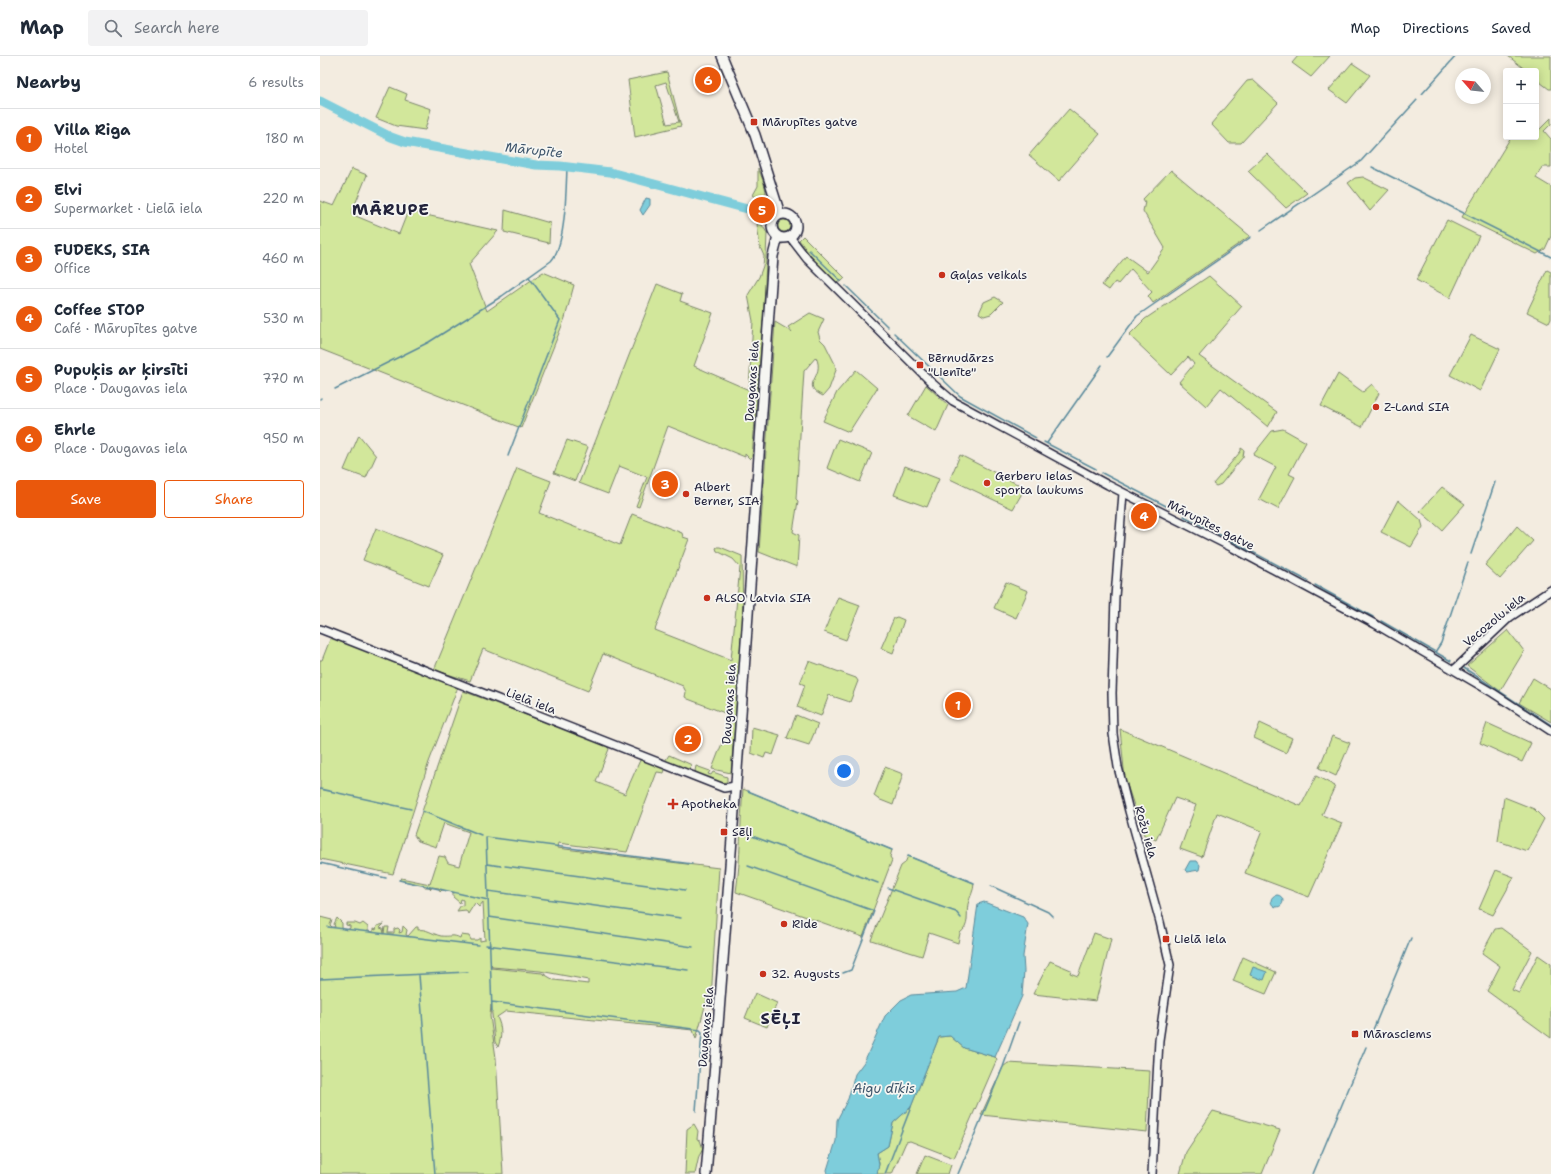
<!DOCTYPE html>
<html lang="en">
<head>
<meta charset="utf-8">
<style>
  :root { --surface:#fff; --page:#f2f2f3; --text:#1f2937; --muted:#747a83; --line:#e0e1e3; --accent:#ea580c }
  body { margin:0; font-family:"Shantell Sans",sans-serif; background:var(--page); color:var(--text) }
  .controls { position:absolute; right:12px; top:12px; display:grid; overflow:hidden; border-radius:4px; box-shadow:0 2px 10px #0003 }
  .controls button { width:36px; height:36px; display:grid; place-items:center; padding:0; border:0; border-bottom:1px solid var(--line); background:var(--surface); color:var(--text); font:20px sans-serif }
  .compass { position:absolute; left:1135px; top:12px; width:36px; height:36px; border-radius:50%; background:var(--surface); box-shadow:0 2px 10px #0003; rotate:298deg }
  .you { position:absolute; left:524px; top:715px; width:14px; height:14px; margin:-10px; border:3px solid #fff; border-radius:50%; background:#1a73e8; box-shadow:0 0 0 6px #1a73e833 }
  .badge { display:grid; place-items:center; width:26px; height:26px; border-radius:50%; background:var(--accent); color:#fff; font-size:13px; font-weight:700 }
  .pin { position:absolute; translate:-50% -50%; border:2px solid #fff; box-shadow:0 1px 4px #0006 }
  .list { margin:0; padding:0; list-style:none }
  h2 { display:flex; justify-content:space-between; align-items:center; height:52px; margin:0; padding:0 16px; font-size:17px }
  h2 small { font-size:13px; font-weight:400; color:var(--muted) }
  .list li { display:grid; grid-template-columns:26px 1fr auto; gap:12px; align-items:center; box-sizing:border-box; height:60px; padding:0 16px; border-top:1px solid var(--line) }
  .list b { display:block; font-size:15px; white-space:nowrap }
  .list p { margin:0; font-size:13px; white-space:nowrap; color:var(--muted) }
  .list em { font-size:13px; font-style:normal; color:var(--muted) }
  .actions { display:flex; gap:8px; padding:12px 16px }
  .actions a { flex:1; padding:9px 0; border:1px solid var(--accent); border-radius:4px; text-align:center; font-size:14px; color:var(--accent) }
  .actions .main { background:var(--accent); color:#fff }
  .icon { flex:none; width:22px; height:22px; fill:none; stroke:currentColor; stroke-width:2; stroke-linecap:round; stroke-linejoin:round }
  .map { position:relative; flex:none; width:1231px; height:1118px; overflow:hidden }
  header { display:flex; align-items:center; gap:24px; box-sizing:border-box; height:56px; padding:0 20px; background:var(--surface); border-bottom:1px solid var(--line) }
  header strong { font-size:19px }
  nav { display:flex; gap:22px; margin-inline-start:auto; font-size:14px }
  .search { width:280px; height:36px; background:var(--page); display:flex; align-items:center; gap:10px; box-sizing:border-box; padding:0 14px; border-radius:4px; color:var(--muted); font-size:15px }
  main { display:flex }
  aside { flex:1; background:var(--surface) }
  .map>svg:first-child { display:block }
</style>
</head>
<body>
<header>
<strong>Map</strong>
<div class="search"><svg class="icon" aria-label="search" viewBox="0 0 24 24"><circle cx="10" cy="10" r="6"/><path d="M15 15l6 6"/></svg>Search here</div>
<nav><a>Map</a><a>Directions</a><a>Saved</a></nav>
</header>
<main>
<aside>
<h2>Nearby<small>6 results</small></h2>
<ul class="list">
<li><span class="badge">1</span><div><b>Villa Riga</b><p>Hotel</p></div><em>180 m</em></li>
<li><span class="badge">2</span><div><b>Elvi</b><p>Supermarket · Lielā iela</p></div><em>220 m</em></li>
<li><span class="badge">3</span><div><b>FUDEKS, SIA</b><p>Office</p></div><em>460 m</em></li>
<li><span class="badge">4</span><div><b>Coffee STOP</b><p>Café · Mārupītes gatve</p></div><em>530 m</em></li>
<li><span class="badge">5</span><div><b>Pupuķis ar ķirsīti</b><p>Place · Daugavas iela</p></div><em>770 m</em></li>
<li><span class="badge">6</span><div><b>Ehrle</b><p>Place · Daugavas iela</p></div><em>950 m</em></li>
</ul>
<div class="actions"><a class="main">Save</a><a>Share</a></div>
</aside>
<div class="map">
<svg width="1231" height="1118" viewBox="0 0 1231 1118">
  <rect width="100%" height="100%" fill="#f3ece0"/>
  <filter id="ink" filterUnits="userSpaceOnUse"><feTurbulence type="fractalNoise" baseFrequency=".025" numOctaves="2"/><feDisplacementMap in="SourceGraphic" scale="8" xChannelSelector="R" yChannelSelector="G"/><feConvolveMatrix kernelMatrix="1 2 1 2 8 2 1 2 1" color-interpolation-filters="sRGB"/></filter>
  <g filter="url(#ink)">
    <path fill="#d2e79b" stroke="#7a846b" fill-rule="evenodd" d="M 978,0 L 1010,0 L 991,21 L 972,7 Z
      M 1188,0 L 1231,0 L 1231,33 L 1229,33 L 1216,23 L 1216,15 L 1207,15 Z
      M 1032,7 L 1050,19 L 1027,47 L 1009,34 Z
      M 347,16 L 361,70 L 315,81 L 308,24 ZM 346,26 L 359,66 L 347,68 L 336,29 Z
      M 933,24 L 958,47 L 921,87 L 909,87 L 891,68 L 927,25 Z
      M 70,31 L 87,38 L 85,44 L 111,53 L 105,74 L 76,70 L 56,62 Z
      M 749,53 L 780,78 L 739,125 L 709,99 Z
      M 1231,62 L 1231,68 L 1224,75 L 1231,83 L 1231,111 L 1222,111 L 1216,122 L 1231,131 L 1231,180 L 1225,193 L 1217,198 L 1142,161 L 1191,81 L 1216,81 L 1216,77 Z
      M 947,98 L 987,137 L 966,152 L 928,115 Z
      M 438,112 C 442,122 452,142 441,150 L 441,145 L 433,139 L 438,130 Z
      M 32,113 L 47,119 L 31,158 L 79,178 L 88,155 L 178,175 L 149,208 L 167,255 L 223,216 L 254,229 L 245,262 L 201,372 L 0,293 L 0,145 L 14,150 Z
      M 851,114 L 930,180 L 833,247 L 828,240 L 832,236 L 811,213 L 798,228 L 795,226 L 789,234 L 782,229 L 806,200 L 828,216 L 845,192 L 823,155 L 825,146 L 823,143 Z
      M 1043,121 L 1069,134 L 1050,155 L 1028,127 L 1035,122 Z
      M 185,154 L 230,167 L 229,187 L 184,176 Z
      M 1127,164 L 1159,180 L 1130,242 L 1096,224 Z
      M458 170a6 6 0 1 1 12 0a6 6 0 1 1-12 0Z
      M 437,168 L 442,169 L 447,177 L 444,254 L 432,401 L 430,403 L 425,398 L 425,401 L 348,370 L 319,451 L 316,450 L 327,421 L 299,410 L 288,438 L 259,427 L 337,228 L 362,238 L 360,245 L 393,257 L 374,310 L 429,334 L 433,265 L 428,239 L 439,221 L 443,210 L 444,200 L 440,191 Z
      M 483,180 L 525,222 L 521,226 L 515,226 L 496,207 L 479,184 Z
      M 1227,214 L 1231,216 L 1231,263 L 1229,267 L 1207,256 Z
      M 889,220 L 922,250 L 879,300 L 957,356 L 948,371 L 901,332 L 886,350 L 859,326 L 874,308 L 868,301 L 851,319 L 809,279 L 825,263 Z
      M 675,241 L 683,246 L 671,258 L 664,260 L 659,257 L 664,246 Z
      M 490,257 L 504,263 L 498,276 L 500,283 L 505,288 L 515,308 L 516,314 L 509,333 L 503,340 C 478,328 506,322 496,301 L 484,315 L 476,443 L 478,445 L 473,476 L 479,479 L 477,511 L 439,496 L 455,266 L 472,276 L 468,271 Z
      M 1151,279 L 1180,293 L 1160,335 L 1130,319 Z
      M 536,314 L 557,332 L 529,376 L 503,365 L 517,336 Z
      M 1018,318 L 1043,336 L 1052,328 L 1059,337 L 1042,371 L 1001,350 Z
      M 606,329 L 628,349 L 616,376 L 588,360 Z
      M 963,373 L 986,386 L 969,418 L 975,421 L 958,453 L 939,443 L 956,411 L 933,399 L 952,375 Z
      M 39,379 L 56,400 L 46,422 L 24,414 Z
      M 518,383 L 552,397 L 540,426 L 507,412 Z
      M 247,384 L 268,391 L 255,425 L 234,417 Z
      M 921,392 L 924,394 L 923,401 L 901,428 L 896,430 L 893,428 L 921,395 Z
      M 640,399 L 705,432 L 693,453 L 630,423 Z
      M 585,410 L 619,423 L 607,451 L 574,439 Z
      M 197,412 L 231,425 L 219,457 L 300,489 L 312,458 L 362,477 L 363,481 L 369,483 L 335,574 L 411,604 L 420,511 L 413,503 L 397,495 L 396,492 L 397,491 L 400,491 L 422,500 L 423,563 L 411,717 L 392,713 L 406,677 L 405,673 L 410,659 L 368,643 L 365,641 L 366,636 L 363,630 L 283,598 L 268,635 L 163,593 L 150,625 L 114,614 Z
      M 1122,431 L 1145,448 L 1122,474 L 1100,455 Z
      M 1078,444 L 1101,464 L 1103,471 L 1091,491 L 1061,476 Z
      M 1197,470 L 1213,485 L 1180,523 L 1165,509 Z
      M 56,472 L 123,499 L 109,530 L 43,504 Z
      M 686,526 L 708,535 L 696,562 L 674,552 Z
      M 518,541 L 540,549 L 526,584 L 504,576 Z
      M 577,561 L 584,564 L 573,597 L 561,592 L 574,562 Z
      M 1188,574 L 1204,595 L 1180,635 L 1147,610 Z
      M 11,581 L 138,631 L 109,706 L 73,818 L 0,803 L 0,604 L 2,604 Z
      M 489,605 L 536,622 L 538,625 L 530,646 L 509,639 L 501,660 L 477,651 L 485,629 L 480,627 Z
      M 1213,622 L 1231,633 L 1231,666 L 1199,647 Z
      M 143,635 L 286,689 L 289,693 L 276,726 L 305,738 L 321,702 L 345,713 L 344,717 L 337,716 L 307,796 L 238,787 L 237,792 L 399,812 L 391,943 L 387,943 L 376,983 L 373,974 L 186,955 L 177,961 C 182,972 182,980 178,991 L 175,986 L 171,949 L 170,960 L 176,1002 L 183,1118 L 0,1118 L 0,861 L 12,864 L 10,869 L 12,871 L 15,871 L 14,868 L 17,862 L 22,867 L 22,872 L 27,874 L 30,872 L 30,870 L 26,869 L 26,867 L 35,867 L 40,869 L 43,867 L 48,871 L 48,875 L 53,876 L 53,873 L 56,874 L 57,870 L 64,868 L 60,872 L 63,873 L 64,877 L 65,871 L 69,871 L 68,877 L 74,877 L 74,873 L 78,872 L 80,874 L 79,877 L 82,876 L 83,870 L 87,874 L 86,879 L 88,880 L 96,871 L 98,871 L 98,874 C 106,872 112,878 121,880 C 129,881 133,878 140,882 L 141,879 L 149,880 L 151,884 L 157,884 L 160,882 L 160,885 L 165,884 L 163,846 L 159,851 L 155,847 L 148,858 L 146,854 L 137,855 L 141,849 L 143,850 L 143,844 L 141,843 L 140,847 L 133,841 L 133,836 L 122,834 L 120,836 L 119,832 L 112,831 L 111,833 L 109,831 L 104,831 L 103,829 L 79,824 L 81,822 L 110,828 L 119,800 L 125,801 L 128,807 L 139,810 L 149,776 L 124,767 L 116,791 L 98,785 L 94,779 ZM 171,908 L 172,911 L 220,915 L 268,924 L 268,928 L 234,924 L 222,917 L 171,912 Z
      M 476,659 L 498,668 L 489,689 L 467,682 Z
      M 940,667 L 972,682 L 966,697 L 934,682 Z
      M 1167,667 L 1211,687 L 1202,706 L 1160,687 Z
      M 432,671 L 460,679 L 453,699 L 446,697 L 444,702 L 431,697 Z
      M 800,673 L 981,750 L 996,720 L 1015,730 L 1002,759 L 1022,767 L 989,841 L 925,817 L 942,775 L 897,757 L 882,801 L 860,793 L 876,749 L 855,742 L 836,784 L 824,779 L 805,723 Z
      M 1012,680 L 1030,687 L 1016,720 L 999,712 Z
      M 349,699 L 372,709 L 370,712 L 366,714 L 345,705 Z
      M 376,710 L 390,715 L 388,718 L 391,719 L 393,716 L 407,721 L 407,726 C 398,729 381,722 375,715 Z
      M 565,711 L 583,718 L 573,749 L 558,743 L 554,740 Z
      M 423,733 L 572,794 L 570,801 L 572,804 L 543,881 L 416,836 C 421,802 420,767 423,733 Z
      M 1184,741 L 1214,753 L 1224,763 L 1207,795 L 1178,785 Z
      M 588,800 L 654,827 C 654,835 650,840 648,848 C 646,859 650,870 640,877 L 638,887 L 609,877 L 602,900 L 551,884 L 581,810 L 585,807 Z
      M 1176,814 L 1194,821 L 1173,859 L 1159,853 Z
      M 1181,872 L 1212,895 L 1192,934 L 1199,937 L 1218,899 L 1231,908 L 1231,982 L 1167,935 L 1180,910 L 1162,897 L 1175,873 Z
      M 774,877 L 791,883 L 776,945 L 713,938 L 730,905 L 751,914 L 750,917 L 758,920 Z
      M 923,901 L 956,916 L 946,938 L 913,925 Z
      M 435,937 L 457,947 L 447,971 L 425,962 Z
      M 630,980 L 644,992 L 675,1001 L 677,1003 L 634,1102 L 590,1085 L 586,1086 L 572,1118 L 557,1118 L 559,1108 L 557,1097 L 568,1090 L 573,1067 L 591,1051 L 619,981 Z
      M 688,1007 L 830,1015 L 827,1076 L 661,1059 L 683,1011 Z
      M 893,1055 L 960,1074 L 942,1118 L 860,1118 L 866,1096 Z
      M 374,1068 L 378,1075 L 377,1083 L 380,1084 L 383,1093 L 379,1100 L 375,1118 L 365,1118 L 367,1073 Z
      M 605,1099 L 631,1109 L 628,1118 L 597,1118 Z"/>
    <path fill="#7ecddb" stroke="#59899b" d="M 326,142 L 330,143 L 330,149 L 323,159 L 320,154 Z
      M 870,805 L 877,805 L 880,809 L 879,814 L 867,816 L 865,814 Z
      M951 845a6 6 0 1 1 12 0a6 6 0 1 1-12 0Z
      M 664,846 L 703,861 L 708,868 L 703,900 L 704,915 L 702,940 L 675,1001 L 644,992 L 630,980 L 619,981 L 591,1051 L 573,1067 L 568,1090 L 557,1097 L 559,1108 L 557,1118 L 508,1118 L 507,1114 L 516,1085 L 517,1064 L 528,1043 L 535,1018 L 544,1006 L 565,960 L 581,944 L 591,939 L 637,936 L 646,932 L 658,848 Z
      M 933,911 L 947,916 L 944,924 L 930,919 Z"/>
    <g fill="none" stroke-linecap="round" stroke-linejoin="round">
      <path stroke="#59899b" stroke-width="1.5" d="M 1102,38 L 1136,0
        M 1052,111 L 1231,201
        M 941,174 L 1041,105 L 1097,44
        M 489,194 L 521,225
        M 526,230 L 568,271
        M 574,277 L 640,340 L 716,382
        M 787,301 L 817,260 L 931,181
        M 15,333 L 109,286 L 182,240 L 231,205 C 246,189 246,134 247,111
        M 0,343 L 1,342
        M 724,386 L 776,413
        M 727,387 L 782,309
        M 188,400 L 240,264 L 209,221
        M 782,417 L 850,452
        M 864,460 L 988,525
        M 1151,498 L 1175,426
        M 995,529 L 1053,561
        M 1061,565 L 1131,605
        M 1115,596 L 1121,587 L 1148,506
        M 1144,612 L 1231,669
        M 0,733 L 91,753
        M 428,735 L 572,794
        M 102,755 L 161,779
        M 432,780 L 558,827
        M 588,800 L 654,827
        M 0,807 L 66,822
        M 167,808 L 181,810
        M 185,810 L 365,834
        M 428,810 L 554,855 L 531,914 L 523,917
        M 79,824 L 168,844
        M 671,830 L 728,856 L 733,861
        M 568,832 L 636,856 L 641,862
        M 168,835 L 361,862
        M 169,861 L 373,891
        M 8,871 L 158,889
        M 166,889 L 368,914
        M 99,919 L 115,1118
        M 0,923 L 148,916
        M 172,946 L 380,974 L 382,976 L 376,1055
        M 172,955 L 166,781 L 372,808
        M 1050,981 L 1091,882
        M 565,1118 L 591,1051
        M 638,1118 L 683,1011 L 699,966
        M 993,1118 L 1046,991"/>
      <path stroke="#7ecddb" stroke-width="9" d="M 0,45 L 71,81 L 85,86 L 216,109 L 240,110 L 290,116 L 431,154"/>
      <defs>
        <path id="tertiary" d="M 470,181 L 487,203 L 612,327 L 633,345 L 788,429 L 913,492 L 1055,568 L 1173,637 L 1231,675
          M 803,437 L 795,541 L 792,637 L 793,678 L 798,711 L 809,755 L 840,866 L 850,909 L 839,984 L 832,1118
          M 0,573 L 404,732 L 415,730
          M 1134,614 L 1190,561 L 1231,534"/>
        <path id="primary" d="M 402,0 L 435,79 L 460,158
          M452 170a12 12 0 1 1 24 0a12 12 0 1 1-24 0Z
          M 386,1118 C 412,812 431,506 453,200 L 458,181"/>
      </defs>
      <use href="#tertiary" stroke="#22223b" stroke-width="10"/>
      <use href="#primary" stroke="#22223b" stroke-width="12"/>
      <use href="#tertiary" stroke="#f6f6f2" stroke-width="7"/>
      <use href="#primary" stroke="#f6f6f2" stroke-width="9"/>
    </g>
  </g>
  <g fill="#c8321e" stroke="#f6f6f2" stroke-width="1.5">
    <rect x="430" y="62" width="8" height="8" rx="2"/>
    <circle cx="622" cy="219" r="4"/>
    <rect x="596" y="305" width="8" height="8" rx="2"/>
    <circle cx="1056" cy="351" r="4"/>
    <circle cx="667" cy="427" r="4"/>
    <circle cx="366" cy="438" r="4"/>
    <circle cx="387" cy="542" r="4"/>
    <path d="M351 742h4v4h4v4h-4v4h-4v-4h-4v-4h4z"/>
    <rect x="400" y="772" width="8" height="8" rx="2"/>
    <circle cx="464" cy="868" r="4"/>
    <rect x="842" y="879" width="8" height="8" rx="2"/>
    <circle cx="443" cy="918" r="4"/>
    <rect x="1031" y="974" width="8" height="8" rx="2"/>
  </g>
  <g text-anchor="middle" dominant-baseline="central" stroke-width="3.5" stroke-linejoin="round" paint-order="stroke">
    <g font-size="12" fill="#22223b" stroke="#f6f6f2" text-anchor="start">
      <text x="442" y="66">Mārupītes gatve</text>
      <text x="630" y="219">Gaļas veikals</text>
      <text x="608" y="302">Bērnudārzs<tspan x="608" dy="14">"Lienīte"</tspan></text>
      <text x="1064" y="351">Z-Land SIA</text>
      <text x="675" y="420">Gerberu ielas<tspan x="675" dy="14">sporta laukums</tspan></text>
      <text x="374" y="431">Albert<tspan x="374" dy="14">Berner, SIA</tspan></text>
      <text x="395" y="542">ALSO Latvia SIA</text>
      <text x="361" y="748">Apotheka</text>
      <text x="412" y="776">Sēļi</text>
      <text x="472" y="868">Ride</text>
      <text x="854" y="883">Lielā iela</text>
      <text x="451" y="918">32. Augusts</text>
      <text x="1043" y="978">Mārasciems</text>
    </g>
    <g font-size="12" fill="#22223b" stroke="#f6f6f2">
      <text transform="translate(432 325) rotate(-86)">Daugavas iela</text>
      <text transform="translate(891 469) rotate(27)">Mārupītes gatve</text>
      <text transform="translate(1174 564) rotate(-40)">Vecozolu iela</text>
      <text transform="translate(211 645) rotate(21)">Lielā iela</text>
      <text transform="translate(409 648) rotate(-86)">Daugavas iela</text>
      <text transform="translate(826 776) rotate(74)">Rožu iela</text>
      <text transform="translate(386 971) rotate(-85)">Daugavas iela</text>
    </g>
    <g font-size="13" font-style="italic" fill="#3e556b" stroke="#f6f6f2">
      <text transform="translate(214 94) rotate(6)">Mārupīte</text>
      <text x="564" y="1032">Aigu dīķis</text>
    </g>
    <g font-size="16" font-weight="bold" letter-spacing="1" fill="#22223b" stroke="#f6f6f2">
      <text x="71" y="153">MĀRUPE</text>
      <text x="461" y="962">SĒĻI</text>
    </g>
  </g>
</svg>
<div class="controls">
<button>+</button>
<button>−</button>
</div>
<svg class="compass" viewBox="-18 -18 36 36"><path d="M0-13l5 13h-10z" fill="#e53935"/><path d="M0 13l5-13h-10z" fill="#747a83"/></svg>
<div class="you"></div>
<div class="pin badge" style="left:638px;top:649px">1</div>
<div class="pin badge" style="left:368px;top:683px">2</div>
<div class="pin badge" style="left:345px;top:428px">3</div>
<div class="pin badge" style="left:824px;top:460px">4</div>
<div class="pin badge" style="left:442px;top:154px">5</div>
<div class="pin badge" style="left:388px;top:24px">6</div>
</div>
</main>
</body>
</html>
